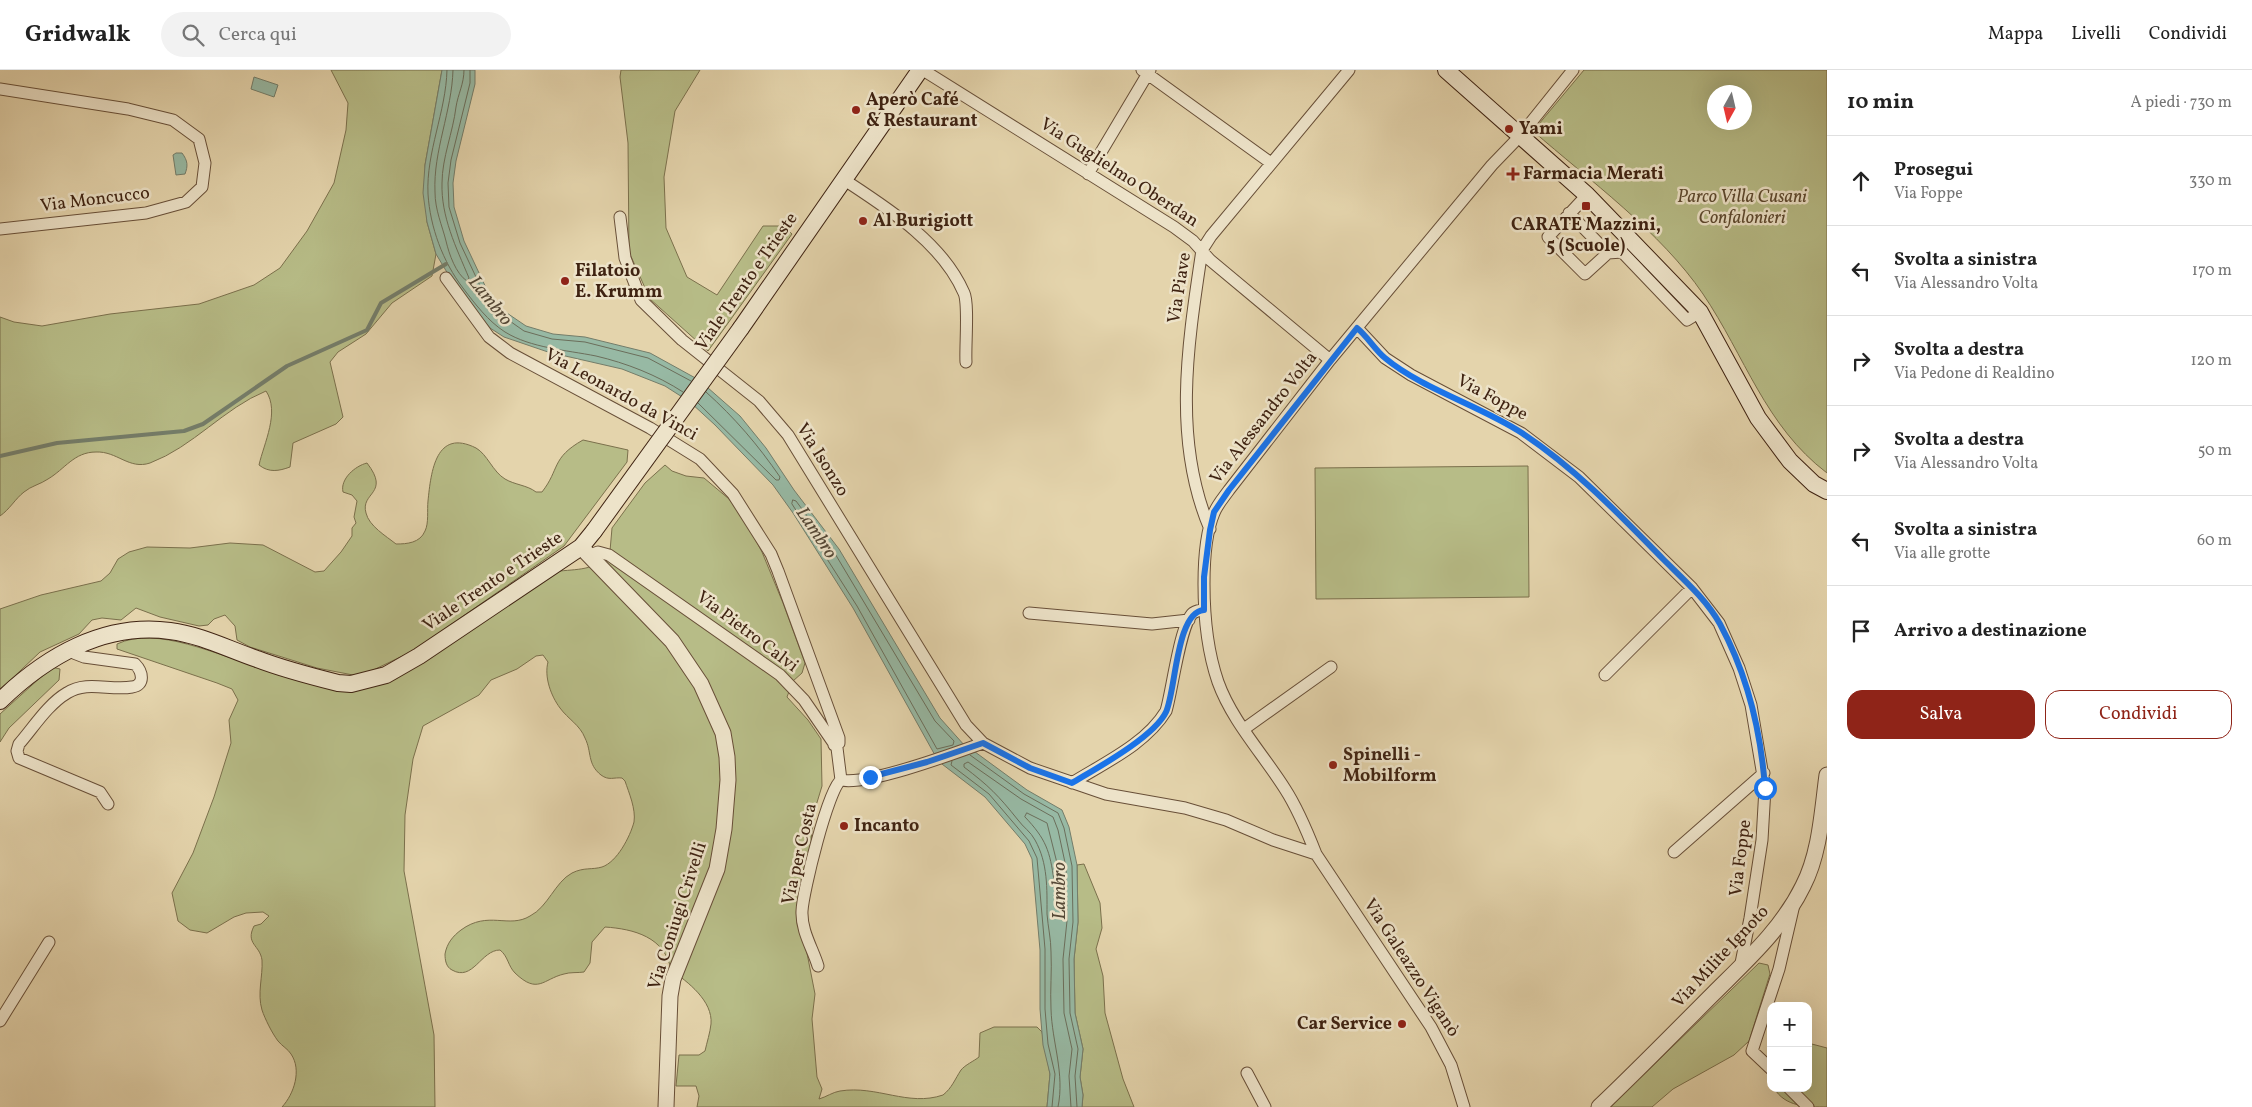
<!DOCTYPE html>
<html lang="it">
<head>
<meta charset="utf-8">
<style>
  :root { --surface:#fff; --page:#f2f2f2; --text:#222; --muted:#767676; --line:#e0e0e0; --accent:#8f2418 }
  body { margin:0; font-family:Vollkorn,serif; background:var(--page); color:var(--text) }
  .controls { position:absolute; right:15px; bottom:15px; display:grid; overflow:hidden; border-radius:10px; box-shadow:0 5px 20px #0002 }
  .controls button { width:45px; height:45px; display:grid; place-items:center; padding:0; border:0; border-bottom:1px solid var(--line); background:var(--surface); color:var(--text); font:25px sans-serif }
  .compass { position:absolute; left:1707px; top:15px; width:45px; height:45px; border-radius:50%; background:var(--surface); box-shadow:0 5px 20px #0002; rotate:188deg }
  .stop { position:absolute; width:15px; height:15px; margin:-11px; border:4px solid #1a73e8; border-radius:50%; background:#fff }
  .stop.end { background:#1a73e8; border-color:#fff; box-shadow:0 1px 5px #0008 }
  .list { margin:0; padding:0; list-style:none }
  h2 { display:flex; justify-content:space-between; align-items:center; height:65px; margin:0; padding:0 20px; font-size:21px }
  h2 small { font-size:16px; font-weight:400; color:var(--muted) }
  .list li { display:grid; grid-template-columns:32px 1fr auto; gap:15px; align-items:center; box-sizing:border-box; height:90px; padding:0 20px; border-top:1px solid var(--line) }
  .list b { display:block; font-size:19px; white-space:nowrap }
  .list p { margin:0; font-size:16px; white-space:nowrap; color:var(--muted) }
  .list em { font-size:16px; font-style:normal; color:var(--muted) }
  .actions { display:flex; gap:10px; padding:15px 20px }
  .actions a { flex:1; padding:11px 0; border:1px solid var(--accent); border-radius:15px; text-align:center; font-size:18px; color:var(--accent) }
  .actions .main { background:var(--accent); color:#fff }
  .icon { flex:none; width:28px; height:28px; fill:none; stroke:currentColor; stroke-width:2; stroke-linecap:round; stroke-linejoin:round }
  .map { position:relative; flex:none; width:1827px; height:1037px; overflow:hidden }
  header { display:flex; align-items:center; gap:30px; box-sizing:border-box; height:70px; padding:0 25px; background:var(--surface); border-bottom:1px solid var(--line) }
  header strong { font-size:24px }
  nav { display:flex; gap:28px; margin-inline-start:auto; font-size:18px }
  .search { width:350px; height:45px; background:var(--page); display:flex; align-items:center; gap:12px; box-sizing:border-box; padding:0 18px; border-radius:28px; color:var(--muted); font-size:19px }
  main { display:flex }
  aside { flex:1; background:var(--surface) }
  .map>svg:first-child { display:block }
</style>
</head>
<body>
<header>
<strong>Gridwalk</strong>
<div class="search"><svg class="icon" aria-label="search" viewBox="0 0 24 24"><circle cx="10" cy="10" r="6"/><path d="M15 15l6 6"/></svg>Cerca qui</div>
<nav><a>Mappa</a><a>Livelli</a><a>Condividi</a></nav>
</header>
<main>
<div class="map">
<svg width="1827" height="1037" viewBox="0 0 1827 1037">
  <rect width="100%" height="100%" fill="#e4d4ac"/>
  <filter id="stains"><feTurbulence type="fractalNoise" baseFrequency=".004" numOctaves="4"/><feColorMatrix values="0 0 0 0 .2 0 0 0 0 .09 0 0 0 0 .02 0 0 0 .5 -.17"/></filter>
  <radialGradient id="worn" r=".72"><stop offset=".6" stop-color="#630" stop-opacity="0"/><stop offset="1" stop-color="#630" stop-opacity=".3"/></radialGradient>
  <path fill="#b7bc87" stroke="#7b704c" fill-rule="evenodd" d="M 331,0 L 442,0 L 425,95 L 427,152 L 436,184 L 432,206 L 392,233 L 366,264 L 338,282 L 330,292 L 343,347 L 336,354 L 293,373 L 290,397 C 279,401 269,403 259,395 C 264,373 280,342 266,321 C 224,338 193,377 150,393 C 129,400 117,381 96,382 C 74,382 65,399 48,409 C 41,414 31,416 24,422 C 15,429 10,439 0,446 L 0,247 L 14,252 L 42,256 L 110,244 L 199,234 L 254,215 L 280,198 L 307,161 L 334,113 L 346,60 L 348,33 Z
    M 621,0 L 700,0 L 675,41 L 664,107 L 666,158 L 687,207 L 717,225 L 763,156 L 784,156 L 792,164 L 708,281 L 650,229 L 629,182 L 628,73 L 620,7 Z
    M 1584,0 L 1827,0 L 1827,403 C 1765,356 1745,286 1703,224 C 1661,162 1589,110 1533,61 ZM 1714,22 L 1744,22 L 1744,52 L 1714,52 Z
    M 583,370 L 628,380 L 627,392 L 564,476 L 413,581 L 367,603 L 353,605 L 317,598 L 250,577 L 237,570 L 235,556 L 225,545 L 214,549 L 208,555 L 199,556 L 160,547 L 136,538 L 121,550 L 102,548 L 92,550 L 79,564 L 40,582 L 0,620 L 0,539 L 41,525 L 101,511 L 110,503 L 118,489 L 129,482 L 147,477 L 190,478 L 230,473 L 263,475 L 315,502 L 324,501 L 341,482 L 352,466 L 352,458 L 356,453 L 354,447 L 357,431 L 352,425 L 343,422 C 340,409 355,396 367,393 C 391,424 360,422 366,443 C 369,456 386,466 396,474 C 407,474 420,473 425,461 C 429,453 427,440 428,431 C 431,401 436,358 476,378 C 487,384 493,402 505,409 C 515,415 527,415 536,422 L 542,422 C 560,399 551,388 583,370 Z
    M 665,395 L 672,401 L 686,406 L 704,408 L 729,429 L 743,447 L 762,482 L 783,533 L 805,593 L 802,603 L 793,611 L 787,627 L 808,650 L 821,669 L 822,716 L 815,739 L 807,801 L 805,873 L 815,924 L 812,949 L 817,1007 L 822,1019 L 819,1029 C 826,1027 833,1022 840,1021 C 877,1015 908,1037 943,1025 C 952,1018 955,1009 961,1000 C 965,995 974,991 979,987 L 980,963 L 994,957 L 1037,957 L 1042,962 L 1050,1004 L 1047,1037 L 697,1037 L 699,1026 L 696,1016 L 676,1016 L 679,985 L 699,985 L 705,981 C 707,972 710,963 711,954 C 713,931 688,912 671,900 C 665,867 634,859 605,857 L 592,872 L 590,893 L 584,902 C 578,903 570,902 564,904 C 543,909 538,925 515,903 C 508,896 508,886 500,880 C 481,880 473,912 452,900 C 446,897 445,890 445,884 C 447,873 453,866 461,860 C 488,840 509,859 530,846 C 548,837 555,812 572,803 C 584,797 592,800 602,797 C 617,792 630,767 634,752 C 636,739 629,723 625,711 L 622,708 C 614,707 609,711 601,705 C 587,694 592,682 585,668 C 580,655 568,649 560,638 C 551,626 544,607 548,592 L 543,585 L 536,586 L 517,599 L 491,610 L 479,625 L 423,656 L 413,689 L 405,745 L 404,801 L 434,965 L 435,1037 L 282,1037 C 294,1024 302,1000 291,984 C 288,979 282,976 278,971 C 272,963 265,949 262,940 C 257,923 263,907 262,890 C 260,875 245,874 254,856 L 261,854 L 269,846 L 263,842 L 246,843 L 234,847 L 207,863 L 190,860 L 178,851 L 172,823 L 193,783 L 214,727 L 231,673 L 229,650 L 238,630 L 232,619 L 217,613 L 117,579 L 117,574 C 157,555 218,586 257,596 C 291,604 324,611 358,618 L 560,501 C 580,499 599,500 610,481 L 612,458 L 645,413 Z
    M 1528,396 L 1529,527 L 1316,529 L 1315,398 Z
    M 52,597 L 60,599 L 59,610 L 9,658 L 0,672 L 0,644 Z
    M 1084,794 L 1100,833 L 1102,858 L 1096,879 L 1103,906 L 1105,943 L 1123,1009 L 1134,1037 L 1082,1037 L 1083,1025 L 1080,1007 L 1083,979 L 1075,943 L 1074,889 L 1078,852 L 1077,795 Z
    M 1759,893 L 1768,895 L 1770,904 L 1749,971 L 1734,985 L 1673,1019 L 1652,1037 L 1610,1037 Z
    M 1808,973 L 1827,978 L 1827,1037 C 1807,1037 1785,1037 1774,1018 L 1808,1018 Z"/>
  <path fill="#97b9a4" stroke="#747d6a" d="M 442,0 L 475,0 L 475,14 L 456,91 L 453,113 L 454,137 L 464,171 L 488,222 L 501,239 L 526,256 L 553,264 L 585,267 L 650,283 L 699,310 L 740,346 L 766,378 L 794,420 L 839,479 L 940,648 L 965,676 L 936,687 L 853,538 L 793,443 L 773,415 L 715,355 L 690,332 L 665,316 L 622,299 L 548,282 L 504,267 L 490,258 L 454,214 L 436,184 L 427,152 L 423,123 L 425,95 Z
    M 254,7 L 278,15 L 274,27 L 251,19 Z
    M 176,83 L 182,83 C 188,91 188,96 185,104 L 176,105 L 173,85 Z
    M 971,679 L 1027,720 L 1062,740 L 1069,757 L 1077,795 L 1078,852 L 1074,889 L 1075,943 L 1083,979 L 1080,1007 L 1083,1025 L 1082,1037 L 1047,1037 L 1050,1004 L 1043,975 L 1040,939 L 1040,880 L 1032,789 L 1025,774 L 985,727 L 938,691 Z"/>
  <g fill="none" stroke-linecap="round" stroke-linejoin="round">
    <path stroke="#6b6e5b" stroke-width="1" d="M 447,0 C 446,42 426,82 428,124 C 430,157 443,192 463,218 C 475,234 488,251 505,262 C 531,278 566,280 596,286 C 626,293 657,305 683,322
      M 453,0 C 452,41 433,81 435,122 C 435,140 442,155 446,171 C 449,184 456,204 467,211 L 469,208 C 456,177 441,147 442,113 C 442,88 453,62 456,37 C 458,24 464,14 464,0
      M 470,0 L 470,13 L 451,90 L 448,113 L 449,137 L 460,173 L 484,224 L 497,242 L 524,261 L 552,269 L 585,272 L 648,288 L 691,311
      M 698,333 L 776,410 L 779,410 L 780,407 C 758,375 735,348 706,322
      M 793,430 L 796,431 L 834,482 L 935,651 L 954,671 L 953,675 L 937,679 L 857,536 L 792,434 Z
      M 970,685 L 1024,724 L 1058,743 L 1064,758 L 1072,796 L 1073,852 L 1069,889 L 1070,943 L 1078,979 L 1075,1006 L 1077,1037
      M 952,691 L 951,695 L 989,724 L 1029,771 L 1037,788 L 1045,879 L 1045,939 L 1048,974 L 1055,1004 L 1052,1037
      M 1027,743 L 1047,753 L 1058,797 L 1057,813 L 1054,811 C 1050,781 1046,769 1025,747 Z
      M 1058,1037 C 1065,1003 1052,973 1051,939 C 1050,920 1052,901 1051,882 C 1051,869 1048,857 1047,844 C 1047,819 1048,793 1035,770 C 1031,762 1023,757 1018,750 C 998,725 989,716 964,697 L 964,694 L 968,692 L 1021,729 L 1053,747 L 1058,760 L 1066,797 L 1067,851 L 1063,889 L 1064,943 L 1072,979 L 1069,1006 L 1071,1037"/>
    <path stroke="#747d6a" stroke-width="4" d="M 0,386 L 57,373 L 184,361 L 203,354 L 287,296 L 367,260 L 381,233 L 446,194"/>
    <defs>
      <path id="minor" d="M 923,0 L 1174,157 L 1193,171 L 1210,190 L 1330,290
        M 1142,0 L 1271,93
        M 0,19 L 128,39 L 173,50 L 199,69 L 205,93 L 202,117 L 186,132 L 146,143 L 0,159
        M 1088,104 L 1150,0
        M 843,109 C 887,138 942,172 964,223 C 969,234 965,278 966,292
        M 1569,143 L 1608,183 L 1585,204 L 1548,167 L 1587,125
        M 620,147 L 625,188 L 641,230 L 682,270 L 759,331 L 788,365 L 966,655 L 983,673 L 1030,698 L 1106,724 L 1185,738 L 1226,750 L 1273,770 L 1316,784 C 1307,761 1298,739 1285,719 C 1263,684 1232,651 1218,612 C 1207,580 1204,548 1204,514 C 1204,492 1205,464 1214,443 C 1217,435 1224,427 1229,420 L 1330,290 L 1492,95 L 1520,66 L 1573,0
        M 1608,183 L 1622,182 L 1687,250 L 1700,242
        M 446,208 L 489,267 L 510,283 L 650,358 L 700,389 L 733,424 L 771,484 L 778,501 L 839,668 L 839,673 L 834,675
        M 1357,258 L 1385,288 L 1411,305 L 1521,363 L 1579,407 L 1692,518 L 1719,553 L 1739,598 L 1751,635 L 1765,718 L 1762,770 L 1750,848 L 1740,898
        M 1210,459 C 1172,370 1188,273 1202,180 L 1211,166 L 1349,0
        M 590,485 L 598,482 L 609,485 L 780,605 L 804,630 L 837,678 L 841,710
        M 1029,543 L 1152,554 L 1189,550
        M 66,580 L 84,587 L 135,594 C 142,601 146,615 132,617 C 110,621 87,610 67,623 C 48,634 33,658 19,674 L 17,681 L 19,688 L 100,722 L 108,734
        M 1605,605 L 1692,518
        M 1244,659 L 1331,597
        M 841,710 C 867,716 955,683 983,673
        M 1072,713 C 1104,693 1146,674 1166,641 C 1172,622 1180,554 1193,543 C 1196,541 1200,540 1204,540
        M 1674,782 L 1764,703
        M 1316,784 L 1431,957 L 1451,995 L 1464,1037
        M 818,896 C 813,879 801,861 802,841 C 803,822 828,719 841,710
        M 0,951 L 49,872
        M 1771,999 L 1752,981 L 1779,899 L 1793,839
        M 1247,1003 L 1265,1037
        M 1789,1018 L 1808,1037"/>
      <path id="tertiary" d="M 581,477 L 672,571 L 701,614 L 723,663 L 727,687 L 728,710 L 724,759 L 717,799 L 673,909 L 670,926 L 666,1037
        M 1599,1037 C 1638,1000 1675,962 1713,924 C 1746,891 1782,859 1803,816 C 1820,783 1822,742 1827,705"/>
      <path id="secondary" d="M 1446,0 L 1587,125 L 1700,242 L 1758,348 L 1790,391 L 1814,414 L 1827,421
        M 741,258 L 920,0
        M 0,631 C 45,587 104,552 170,561 C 201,565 228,579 257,589 C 283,599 310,606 338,613 L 351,614 L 386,605 L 419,586 L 581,477 L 594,461"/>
    </defs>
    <use href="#minor" stroke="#684f38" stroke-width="13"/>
    <use href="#tertiary" stroke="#684f38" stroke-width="17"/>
    <use href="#secondary" stroke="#3f2312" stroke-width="18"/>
    <use href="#minor" stroke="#ede3c9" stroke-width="11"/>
    <use href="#tertiary" stroke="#ede3c9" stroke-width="15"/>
    <use href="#secondary" stroke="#ede3c9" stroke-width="16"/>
    <defs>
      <path id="secondary-bridge" d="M 594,461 L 741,258"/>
    </defs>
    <use href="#secondary-bridge" stroke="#3f2312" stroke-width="18" stroke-linecap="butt"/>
    <use href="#secondary-bridge" stroke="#ede3c9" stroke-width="16"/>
  </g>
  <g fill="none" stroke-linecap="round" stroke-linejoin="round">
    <path stroke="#1a73e8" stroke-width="6" d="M 870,707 L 927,692 L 983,673 L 1030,698 L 1072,713 C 1097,698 1154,667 1166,642 C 1176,620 1176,542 1204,540 L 1204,507 L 1210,460 L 1214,442 L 1229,420 L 1357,258 C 1368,267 1375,280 1385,288 C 1422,319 1481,336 1522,363 C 1575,398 1619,444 1663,489 C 1683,509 1706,529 1720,554 C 1747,604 1761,663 1765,718"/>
  </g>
  <g fill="#8f2418" stroke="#ede3c9" stroke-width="2">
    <circle cx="856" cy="40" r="5"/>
    <circle cx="1509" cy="59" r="5"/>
    <path d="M1510.5 96.5h5v5h5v5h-5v5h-5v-5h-5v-5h5z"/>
    <rect x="1581" y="131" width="10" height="10" rx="2.5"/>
    <circle cx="863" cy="151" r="5"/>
    <circle cx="565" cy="211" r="5"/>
    <circle cx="1333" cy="695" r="5"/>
    <circle cx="844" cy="756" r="5"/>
    <circle cx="1402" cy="954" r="5"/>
  </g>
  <g text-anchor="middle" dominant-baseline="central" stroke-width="5" stroke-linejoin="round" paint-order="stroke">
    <g font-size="18" font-weight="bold" fill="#3f2312" stroke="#ede3c9" text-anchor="start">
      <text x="866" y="30">Aperò Café<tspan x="866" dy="21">&amp; Restaurant</tspan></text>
      <text x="1519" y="59">Yami</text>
      <text x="1523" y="104">Farmacia Merati</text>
      <text x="873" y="151">Al Burigiott</text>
      <text x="1586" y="155" text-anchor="middle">CARATE Mazzini,<tspan x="1586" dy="21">5 (Scuole)</tspan></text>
      <text x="575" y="201">Filatoio<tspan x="575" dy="21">E. Krumm</tspan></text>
      <text x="1343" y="685">Spinelli -<tspan x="1343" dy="21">Mobilform</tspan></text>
      <text x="854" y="756">Incanto</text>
      <text x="1392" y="954" text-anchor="end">Car Service</text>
    </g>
    <g font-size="18" fill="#3f2312" stroke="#ede3c9">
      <text transform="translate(1119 103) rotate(33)">Via Guglielmo Oberdan</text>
      <text transform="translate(95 130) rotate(-7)">Via Moncucco</text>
      <text transform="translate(747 212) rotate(-55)">Viale Trento e Trieste</text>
      <text transform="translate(1180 218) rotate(-81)">Via Piave</text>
      <text transform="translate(621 325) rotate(29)">Via Leonardo da Vinci</text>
      <text transform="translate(1492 328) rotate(28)">Via Foppe</text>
      <text transform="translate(1264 348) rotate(-52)">Via Alessandro Volta</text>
      <text transform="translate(822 390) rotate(58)">Via Isonzo</text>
      <text transform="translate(493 512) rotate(-34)">Viale Trento e Trieste</text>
      <text transform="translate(747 562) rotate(37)">Via Pietro Calvi</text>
      <text transform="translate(800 784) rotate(-77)">Via per Costa</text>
      <text transform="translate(1741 788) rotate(-83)">Via Foppe</text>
      <text transform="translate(678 846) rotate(-72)">Via Coniugi Crivelli</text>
      <text transform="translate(1721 887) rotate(-47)">Via Milite Ignoto</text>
      <text transform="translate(1411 898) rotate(57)">Via Galeazzo Viganò</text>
    </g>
    <g font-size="18" font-style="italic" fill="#5d492f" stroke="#ede3c9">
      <text x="1742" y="127">Parco Villa Cusani<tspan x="1742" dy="21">Confalonieri</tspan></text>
    </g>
    <g font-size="19" font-style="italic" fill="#554836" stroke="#ede3c9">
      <text transform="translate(490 231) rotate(51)">Lambro</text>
      <text transform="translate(816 463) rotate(56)">Lambro</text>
      <text transform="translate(1060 821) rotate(-90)">Lambro</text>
    </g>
  </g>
  <rect width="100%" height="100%" filter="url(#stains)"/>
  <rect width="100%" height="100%" fill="url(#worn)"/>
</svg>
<div class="controls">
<button>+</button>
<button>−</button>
</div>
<svg class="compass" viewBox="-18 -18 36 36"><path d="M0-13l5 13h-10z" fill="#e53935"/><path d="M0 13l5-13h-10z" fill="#767676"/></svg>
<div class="stop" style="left:1765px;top:718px"></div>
<div class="stop end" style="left:870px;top:707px"></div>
</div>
<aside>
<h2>10 min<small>A piedi · 730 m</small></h2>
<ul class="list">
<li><svg class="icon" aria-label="ahead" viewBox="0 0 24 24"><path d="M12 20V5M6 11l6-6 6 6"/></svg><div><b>Prosegui</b><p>Via Foppe</p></div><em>330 m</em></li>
<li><svg class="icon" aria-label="left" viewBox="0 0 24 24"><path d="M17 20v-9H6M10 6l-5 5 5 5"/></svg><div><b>Svolta a sinistra</b><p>Via Alessandro Volta</p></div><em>170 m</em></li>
<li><svg class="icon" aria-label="right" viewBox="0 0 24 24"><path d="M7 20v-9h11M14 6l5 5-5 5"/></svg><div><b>Svolta a destra</b><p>Via Pedone di Realdino</p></div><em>120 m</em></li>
<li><svg class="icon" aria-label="right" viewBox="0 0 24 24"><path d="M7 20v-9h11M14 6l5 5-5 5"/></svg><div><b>Svolta a destra</b><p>Via Alessandro Volta</p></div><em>50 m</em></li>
<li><svg class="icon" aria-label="left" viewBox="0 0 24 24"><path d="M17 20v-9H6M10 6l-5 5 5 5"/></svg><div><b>Svolta a sinistra</b><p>Via alle grotte</p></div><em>60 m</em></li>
<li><svg class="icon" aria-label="arrive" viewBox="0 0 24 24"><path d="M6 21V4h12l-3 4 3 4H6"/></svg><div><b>Arrivo a destinazione</b></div></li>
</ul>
<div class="actions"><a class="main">Salva</a><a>Condividi</a></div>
</aside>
</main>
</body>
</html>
